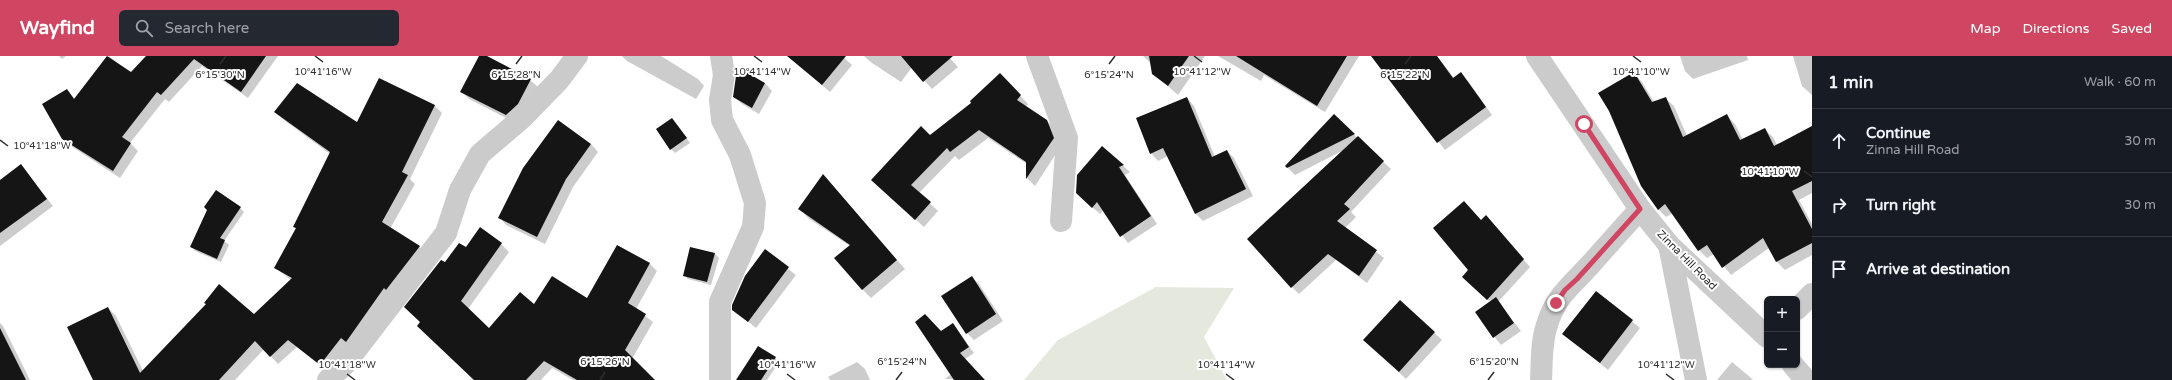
<!DOCTYPE html>
<html lang="en">
<head>
<meta charset="utf-8">
<style>
  :root { --surface:#171b24; --page:#242831; --text:#f1f3f6; --muted:#9ea1a6; --line:#363941; --accent:#cf4562 }
  body { margin:0; font-family:"Varela Round",sans-serif; background:var(--page); color:var(--text) }
  .controls { position:absolute; right:12px; bottom:12px; display:grid; overflow:hidden; border-radius:6px; box-shadow:0 1px 3px #0004 }
  .controls button { width:36px; height:36px; display:grid; place-items:center; padding:0; border:0; border-bottom:1px solid var(--line); background:var(--surface); color:var(--text); font:20px sans-serif }
  .stop { position:absolute; width:12px; height:12px; margin:-9px; border:3px solid #cf4562; border-radius:50%; background:#fff }
  .stop.end { background:#cf4562; border-color:#fff; box-shadow:0 1px 4px #0008 }
  .list { margin:0; padding:0; list-style:none }
  h2 { display:flex; justify-content:space-between; align-items:center; height:52px; margin:0; padding:0 16px; font-size:17px }
  h2 small { font-size:13px; font-weight:400; color:var(--muted) }
  .list li { display:grid; grid-template-columns:26px 1fr auto; gap:12px; align-items:center; box-sizing:border-box; height:64px; padding:0 16px; border-top:1px solid var(--line) }
  .list b { display:block; font-size:15px; white-space:nowrap }
  .list p { margin:0; font-size:13px; white-space:nowrap; color:var(--muted) }
  .list em { font-size:13px; font-style:normal; color:var(--muted) }
  .icon { flex:none; width:22px; height:22px; fill:none; stroke:currentColor; stroke-width:2; stroke-linecap:round; stroke-linejoin:round }
  .map { position:relative; flex:none; width:1812px; height:324px; overflow:hidden }
  header { display:flex; align-items:center; gap:24px; box-sizing:border-box; height:56px; padding:0 20px; background:var(--accent); color:#fff }
  header strong { font-size:19px }
  nav { display:flex; gap:22px; margin-inline-start:auto; font-size:14px }
  .search { width:280px; height:36px; background:var(--page); display:flex; align-items:center; gap:10px; box-sizing:border-box; padding:0 14px; border-radius:6px; color:var(--muted); font-size:15px }
  main { display:flex }
  aside { flex:1; background:var(--surface) }
  .map>svg:first-child { display:block }
</style>
</head>
<body>
<header>
<strong>Wayfind</strong>
<div class="search"><svg class="icon" aria-label="search" viewBox="0 0 24 24"><circle cx="10" cy="10" r="6"/><path d="M15 15l6 6"/></svg>Search here</div>
<nav><a>Map</a><a>Directions</a><a>Saved</a></nav>
</header>
<main>
<div class="map">
<svg width="1812" height="324" viewBox="0 0 1812 324">
  <rect width="100%" height="100%" fill="#fff"/>
  <path fill="#e5e9dd" d="M 1156,231 L 1234,232 L 1204,281 L 1227,324 L 1024,324 L 1058,284 Z"/>
  <path fill="#0003" d="M 59,0 L 66,0 L 62,3 Z
    M 109,0 L 131,18 L 148,0 L 278,0 L 248,42 L 202,10 L 169,46 L 165,43 L 130,87 L 138,95 L 120,122 L 71,90 L 63,82 L 67,34 L 75,43 Z
    M 480,0 L 485,0 L 530,24 L 538,31 L 514,66 L 469,43 L 462,36 Z
    M 622,0 L 661,0 L 698,23 L 704,30 L 696,43 L 627,5 Z
    M 788,0 L 842,0 L 852,9 L 830,36 Z
    M 864,0 L 948,0 L 958,11 L 932,33 L 912,11 L 901,26 L 872,7 Z
    M 1143,0 L 1205,0 L 1178,39 L 1153,17 L 1152,8 Z
    M 1218,0 L 1359,0 L 1325,56 L 1264,19 L 1261,25 Z
    M 1372,0 L 1437,0 L 1454,22 L 1460,18 L 1468,25 L 1492,59 L 1445,94 Z
    M 1680,0 L 1747,0 L 1748,4 L 1693,23 L 1685,15 Z
    M 1793,0 L 1812,0 L 1812,39 L 1802,30 Z
    M 1000,18 L 1028,48 L 1025,51 L 1047,65 L 1055,73 L 1061,90 L 1035,130 L 1027,122 L 1027,108 L 988,82 L 959,104 L 955,100 L 919,137 L 938,155 L 924,171 L 880,132 L 930,80 L 973,47 Z
    M 1634,18 L 1642,26 L 1654,46 L 1665,42 L 1674,50 L 1687,80 L 1727,60 L 1735,68 L 1743,84 L 1764,73 L 1773,81 L 1777,89 L 1812,78 L 1812,137 L 1799,144 L 1812,168 L 1812,199 L 1785,214 L 1777,206 L 1769,192 L 1731,219 L 1714,198 L 1707,202 L 1699,194 L 1673,157 L 1666,161 L 1658,153 Z
    M 765,27 L 772,35 L 759,58 L 742,48 L 734,41 Z
    M 1187,42 L 1194,50 L 1215,101 L 1227,95 L 1234,102 L 1253,140 L 1203,165 L 1196,158 L 1168,100 L 1158,105 L 1151,97 Z
    M 434,49 L 442,57 L 410,123 L 415,128 L 390,173 L 419,191 L 427,199 L 329,316 L 297,291 L 278,308 L 264,293 L 235,324 L 94,324 L 108,252 L 116,260 L 143,315 L 254,259 L 291,224 L 276,212 L 297,173 L 294,171 L 330,98 L 284,64 L 276,56 L 357,68 Z
    M 1334,60 L 1391,113 L 1351,156 L 1356,161 L 1345,172 L 1384,202 L 1367,227 L 1336,204 L 1299,238 L 1292,231 L 1342,95 L 1295,119 L 1288,112 Z
    M 672,63 L 690,87 L 675,97 L 671,93 Z
    M 591,88 L 598,96 L 573,131 L 545,188 L 506,169 L 499,161 Z
    M 1102,91 L 1130,116 L 1125,119 L 1157,168 L 1128,187 L 1103,154 L 1100,158 L 1084,144 Z
    M 21,110 L 53,150 L 0,190 L 0,125 Z
    M 823,119 L 905,213 L 871,242 L 862,233 L 850,190 L 808,162 L 800,153 Z
    M 240,152 L 244,156 L 224,185 L 229,189 L 221,206 L 195,195 L 192,191 Z
    M 1481,165 L 1493,168 L 1530,211 L 1498,246 L 1521,275 L 1501,289 L 1483,267 L 1495,247 L 1490,244 L 1489,245 L 1470,228 L 1470,214 Z
    M 501,188 L 509,196 L 468,253 L 489,273 L 535,250 L 588,243 L 650,208 L 657,215 L 636,253 L 653,266 L 632,303 L 654,324 L 573,324 L 552,312 L 541,324 L 473,324 L 421,266 L 446,208 L 466,192 Z
    M 691,192 L 715,198 L 719,202 L 711,229 L 688,223 L 684,219 Z
    M 765,195 L 796,219 L 756,272 L 734,254 Z
    M 972,221 L 979,228 L 1003,265 L 974,284 L 967,277 Z
    M 1596,236 L 1640,272 L 1608,314 L 1564,278 Z
    M 1400,245 L 1442,284 L 1406,323 L 1372,291 Z
    M 0,267 L 3,270 L 30,324 L 0,324 Z
    M 953,268 L 974,297 L 965,303 L 984,324 L 945,323 L 951,318 Z
    M 775,302 L 779,306 L 767,324 L 748,324 Z
    M 857,306 L 865,313 L 870,324 L 830,324 L 828,321 Z
    M 1732,306 L 1750,321 L 1753,324 L 1717,324 Z"/>
  <path fill="#151515" d="M 107,0 L 131,16 L 146,0 L 266,0 L 241,36 L 194,3 L 161,39 L 157,36 L 122,81 L 131,87 L 113,115 L 62,83 L 42,48 L 67,33 L 74,43 Z
    M 479,0 L 487,0 L 531,23 L 518,48 L 506,59 L 460,36 Z
    M 787,0 L 846,0 L 822,29 Z
    M 901,0 L 953,0 L 923,26 Z
    M 1149,0 L 1189,0 L 1168,30 L 1152,18 Z
    M 1236,0 L 1347,0 L 1317,50 Z
    M 1371,0 L 1437,0 L 1453,22 L 1461,16 L 1486,51 L 1437,87 Z
    M 741,13 L 765,27 L 752,52 L 733,41 L 736,20 Z
    M 1634,16 L 1652,46 L 1666,41 L 1683,81 L 1727,58 L 1740,84 L 1765,72 L 1774,90 L 1812,70 L 1812,125 L 1792,135 L 1812,173 L 1812,187 L 1776,206 L 1763,182 L 1722,212 L 1707,189 L 1698,195 L 1665,148 L 1658,154 L 1641,130 L 1609,55 L 1598,37 Z
    M 1000,17 L 1021,39 L 1017,44 L 1047,64 L 1054,82 L 1026,123 L 1026,106 L 979,74 L 950,96 L 947,92 L 911,129 L 931,146 L 915,164 L 871,124 L 921,70 L 930,79 L 971,47 L 970,45 Z
    M 379,22 L 435,49 L 402,116 L 408,119 L 382,166 L 420,190 L 386,234 L 384,232 L 346,286 L 341,282 L 320,309 L 288,284 L 270,301 L 255,285 L 219,324 L 93,324 L 67,271 L 108,251 L 140,317 L 206,248 L 204,247 L 219,228 L 254,258 L 292,222 L 274,212 L 296,172 L 293,171 L 330,96 L 274,56 L 297,27 L 357,66 Z
    M 1187,41 L 1212,101 L 1227,94 L 1246,133 L 1195,158 L 1163,92 L 1150,98 L 1136,62 Z
    M 1334,58 L 1355,78 L 1287,112 L 1285,110 Z
    M 672,62 L 687,82 L 670,94 L 656,73 Z
    M 558,64 L 591,88 L 566,123 L 537,181 L 498,162 L 523,112 Z
    M 1358,80 L 1384,105 L 1344,148 L 1350,153 L 1337,165 L 1377,194 L 1359,220 L 1328,198 L 1291,232 L 1247,183 Z
    M 1102,90 L 1124,109 L 1119,111 L 1151,160 L 1120,181 L 1097,146 L 1092,152 L 1076,137 L 1077,119 Z
    M 21,108 L 47,143 L 0,177 L 0,124 Z
    M 823,118 L 897,204 L 862,234 L 834,202 L 850,189 L 798,153 Z
    M 216,134 L 241,151 L 220,182 L 225,184 L 217,203 L 190,191 L 207,154 L 204,151 Z
    M 1464,145 L 1481,164 L 1486,159 L 1524,203 L 1487,244 L 1462,221 L 1468,214 L 1433,172 Z
    M 480,171 L 502,187 L 461,245 L 489,272 L 520,236 L 534,248 L 552,220 L 587,242 L 617,189 L 650,207 L 628,247 L 646,258 L 625,294 L 655,324 L 577,324 L 544,305 L 526,324 L 474,324 L 417,270 L 420,266 L 404,251 L 441,204 L 445,206 L 459,187 L 466,191 Z
    M 690,191 L 715,197 L 707,226 L 683,220 Z
    M 765,193 L 789,211 L 748,266 L 732,254 L 732,249 L 745,220 Z
    M 972,220 L 996,258 L 966,278 L 941,240 Z
    M 1596,235 L 1633,264 L 1600,307 L 1562,278 Z
    M 1496,241 L 1514,267 L 1493,282 L 1475,256 Z
    M 1400,244 L 1435,276 L 1399,316 L 1363,284 Z
    M 925,258 L 941,275 L 953,267 L 969,291 L 960,297 L 985,324 L 954,324 L 915,266 Z
    M 0,272 L 26,324 L 0,324 Z
    M 758,290 L 776,301 L 761,324 L 736,324 Z"/>
  <g fill="none" stroke-linecap="round" stroke-linejoin="round">
    <path stroke="#cbcbcb" stroke-width="22" d="M 1037,0 L 1067,82 L 1061,165
      M 1669,189 L 1696,324
      M 1797,253 L 1812,238
      M 328,324 L 345,308 L 446,177 L 460,134 L 480,98 L 521,63 L 559,24 L 577,0
      M 720,324 L 720,246 L 753,171 L 755,147 L 740,99 L 722,64 L 720,44 L 724,19 L 721,0
      M 1541,324 C 1542,306 1541,286 1547,269 C 1555,241 1570,231 1589,210 C 1606,191 1623,172 1640,153"/>
    <path stroke="#cbcbcb" stroke-width="22" d="M 1537,0 L 1640,153 L 1669,189 L 1767,281
      M 1793,309 L 1806,324"/>
  </g>
  <g fill="none" stroke-linecap="round" stroke-linejoin="round">
    <path stroke="#cf4562" stroke-width="5" d="M 1556,247 L 1565,234 L 1577,223 L 1640,153 L 1584,68"/>
  </g>
  <path fill="none" stroke="#2e2e2e" stroke-width="1.5" d="M 315,0 L 323,6M 754,0 L 762,6M 1194,0 L 1202,6M 1633,0 L 1641,6M 220,8 L 226,0M 516,8 L 522,0M 1109,8 L 1115,0M 1405,8 L 1411,0M 0,84 L 8,90M 1804,115 L 1812,121M 347,318 L 355,324M 787,318 L 795,324M 1226,318 L 1234,324M 1666,318 L 1674,324M 600,324 L 605,316M 896,324 L 902,316M 1488,324 L 1494,316"/>
  <g text-anchor="middle" dominant-baseline="central" stroke-width="4" stroke-linejoin="round" paint-order="stroke">
    <g font-size="11" fill="#2e2e2e" stroke="#fff">
      <text transform="translate(1687 204) rotate(45)">Zinna Hill Road</text>
    </g>
  </g>
  <g font-size="10" text-anchor="middle" fill="#2e2e2e" stroke="#fff" stroke-width="4" stroke-linejoin="round" paint-order="stroke">
    <text x="323" y="19">10°41'16"W</text>
    <text x="762" y="19">10°41'14"W</text>
    <text x="1641" y="19">10°41'10"W</text>
    <text x="1202" y="19">10°41'12"W</text>
    <text x="1405" y="22">6°15'22"N</text>
    <text x="220" y="22">6°15'30"N</text>
    <text x="516" y="22">6°15'28"N</text>
    <text x="1109" y="22">6°15'24"N</text>
    <text x="42" y="93">10°41'18"W</text>
    <text x="1770" y="119">10°41'10"W</text>
    <text x="605" y="309">6°15'26"N</text>
    <text x="902" y="309">6°15'24"N</text>
    <text x="1494" y="309">6°15'20"N</text>
    <text x="347" y="312">10°41'18"W</text>
    <text x="787" y="312">10°41'16"W</text>
    <text x="1226" y="312">10°41'14"W</text>
    <text x="1666" y="312">10°41'12"W</text>
  </g>
</svg>
<div class="controls">
<button>+</button>
<button>−</button>
</div>
<div class="stop" style="left:1584px;top:68px"></div>
<div class="stop end" style="left:1556px;top:247px"></div>
</div>
<aside>
<h2>1 min<small>Walk · 60 m</small></h2>
<ul class="list">
<li><svg class="icon" aria-label="ahead" viewBox="0 0 24 24"><path d="M12 20V5M6 11l6-6 6 6"/></svg><div><b>Continue</b><p>Zinna Hill Road</p></div><em>30 m</em></li>
<li><svg class="icon" aria-label="right" viewBox="0 0 24 24"><path d="M7 20v-9h11M14 6l5 5-5 5"/></svg><div><b>Turn right</b></div><em>30 m</em></li>
<li><svg class="icon" aria-label="arrive" viewBox="0 0 24 24"><path d="M6 21V4h12l-3 4 3 4H6"/></svg><div><b>Arrive at destination</b></div></li>
</ul>
</aside>
</main>
</body>
</html>
